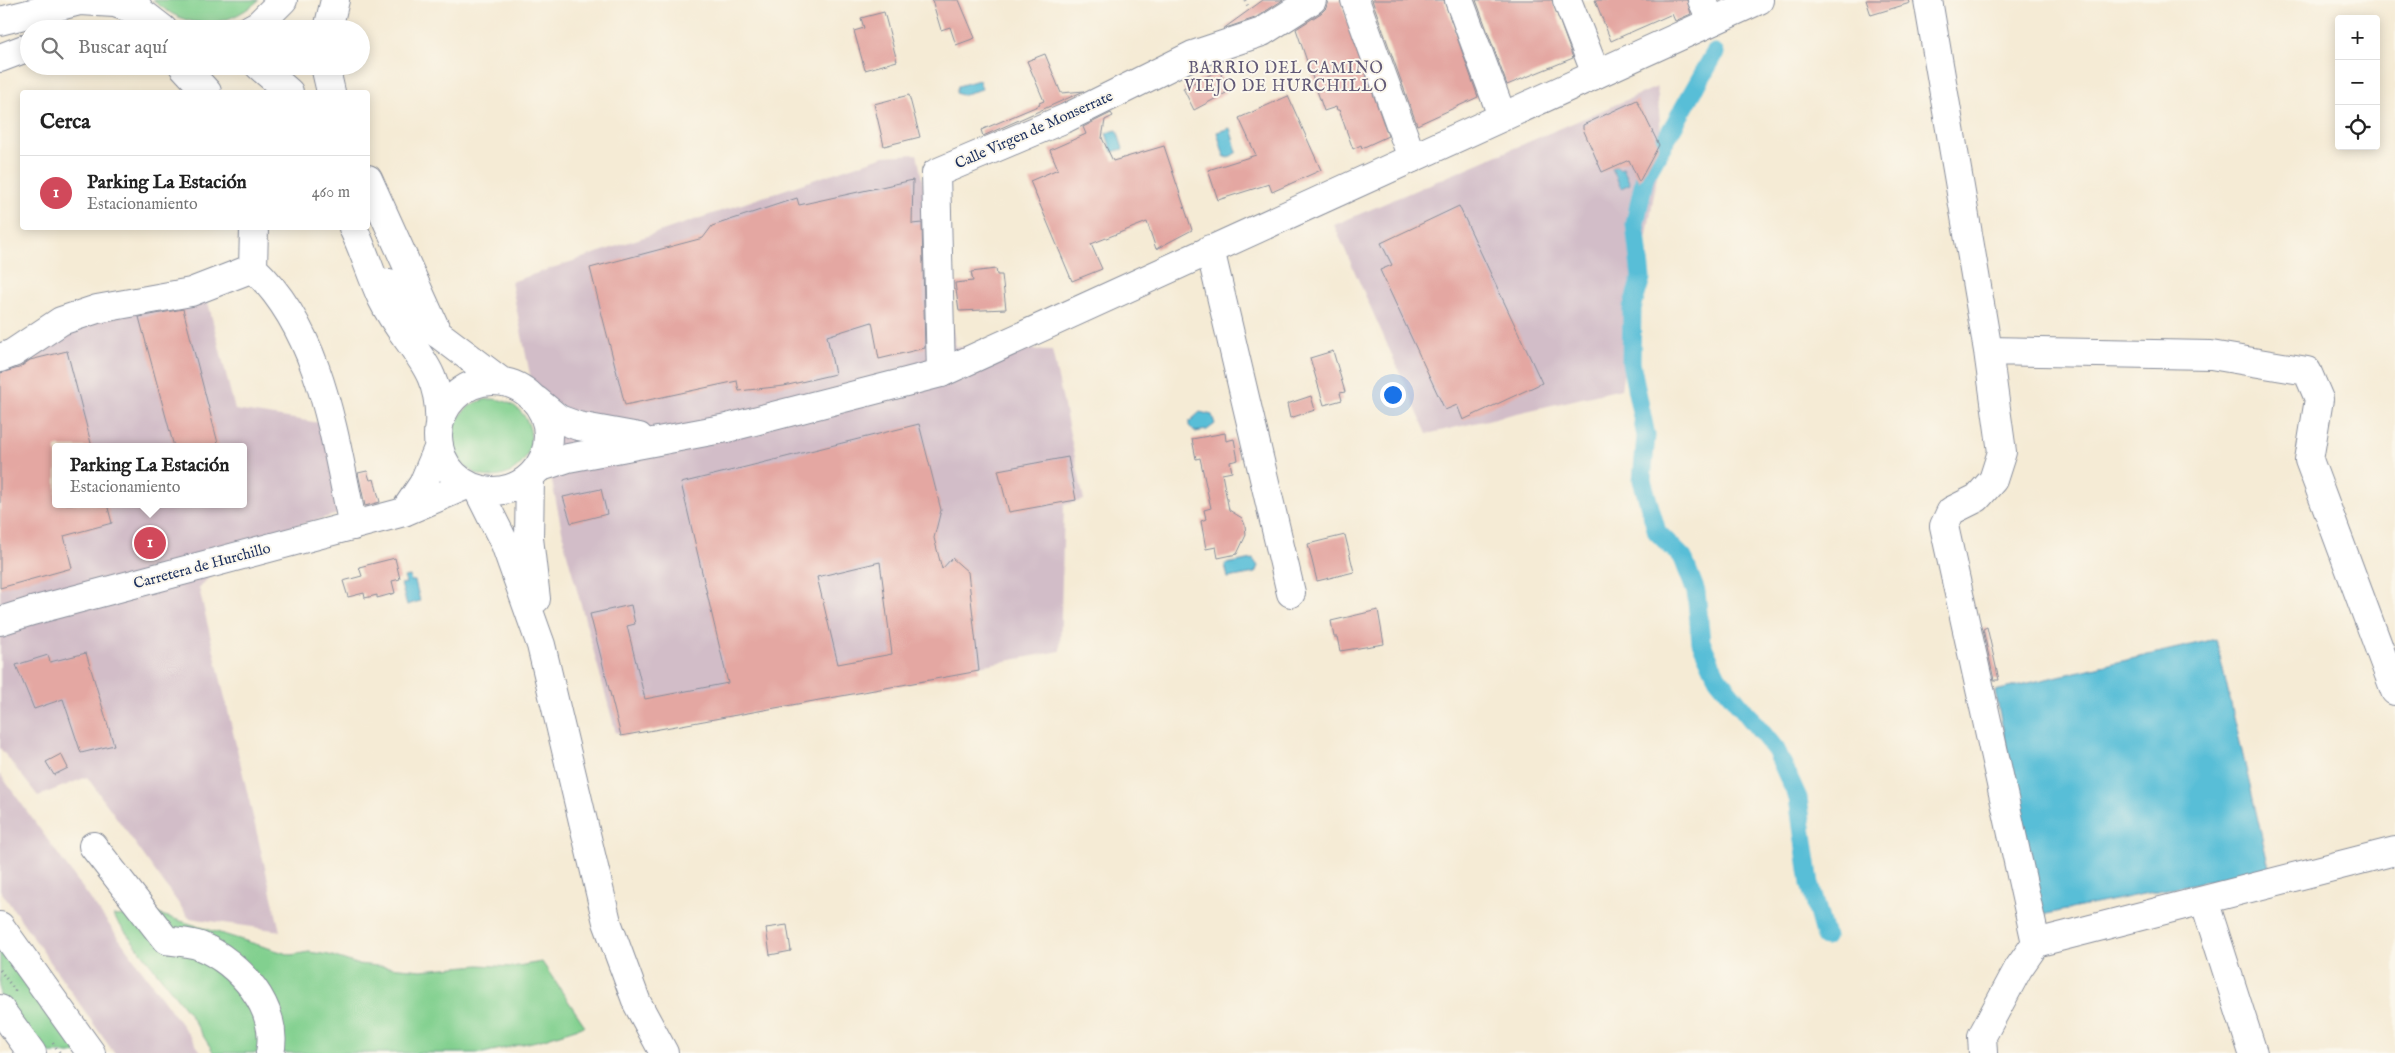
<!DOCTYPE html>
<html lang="es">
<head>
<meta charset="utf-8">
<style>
  :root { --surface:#fff; --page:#f6f6f6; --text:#222; --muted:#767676; --line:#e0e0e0; --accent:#d1495b }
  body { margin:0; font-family:"IM FELL English",serif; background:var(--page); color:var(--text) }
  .controls { position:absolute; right:15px; top:15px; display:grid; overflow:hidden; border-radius:5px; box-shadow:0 2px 12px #0003 }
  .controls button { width:45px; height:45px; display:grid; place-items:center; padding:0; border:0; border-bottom:1px solid var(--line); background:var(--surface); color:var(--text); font:25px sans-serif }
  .you { position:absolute; left:1392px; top:394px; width:18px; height:18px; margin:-12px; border:4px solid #fff; border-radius:50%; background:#1a73e8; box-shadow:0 0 0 8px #1a73e833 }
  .badge { display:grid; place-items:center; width:32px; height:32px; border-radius:50%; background:var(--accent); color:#fff; font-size:16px; font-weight:700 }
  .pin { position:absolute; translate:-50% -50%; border:2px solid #fff; box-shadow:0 1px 5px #0006 }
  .popup { position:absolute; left:52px; top:443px; width:195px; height:65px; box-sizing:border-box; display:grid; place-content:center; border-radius:5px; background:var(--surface); filter:drop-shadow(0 1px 4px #0005); font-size:16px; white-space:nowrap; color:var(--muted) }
  .popup b { font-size:19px; color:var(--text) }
  .popup::after { content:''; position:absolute; left:50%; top:100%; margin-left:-10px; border:10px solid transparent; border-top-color:var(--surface) }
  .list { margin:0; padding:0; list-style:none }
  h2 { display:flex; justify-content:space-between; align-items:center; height:65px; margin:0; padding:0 20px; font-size:21px }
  h2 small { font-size:16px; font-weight:400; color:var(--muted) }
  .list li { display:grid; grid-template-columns:32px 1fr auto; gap:15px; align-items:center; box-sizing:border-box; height:75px; padding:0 20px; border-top:1px solid var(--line) }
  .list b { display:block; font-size:19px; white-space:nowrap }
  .list p { margin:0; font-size:16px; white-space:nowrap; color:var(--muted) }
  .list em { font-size:16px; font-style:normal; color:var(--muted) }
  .icon { flex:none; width:28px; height:28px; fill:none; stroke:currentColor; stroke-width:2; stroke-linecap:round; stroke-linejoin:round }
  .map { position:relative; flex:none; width:2395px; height:1053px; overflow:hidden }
  .search { position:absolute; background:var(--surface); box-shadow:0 2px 12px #0003; left:20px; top:20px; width:350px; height:55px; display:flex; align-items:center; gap:12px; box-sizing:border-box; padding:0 18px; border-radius:28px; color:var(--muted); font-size:19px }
  .panel { position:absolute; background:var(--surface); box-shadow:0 2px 12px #0003; left:20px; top:90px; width:350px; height:140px; border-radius:5px }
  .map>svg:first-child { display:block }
</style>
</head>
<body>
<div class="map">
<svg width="2395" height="1053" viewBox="0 0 2395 1053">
  <rect width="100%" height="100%" fill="#fbf7ec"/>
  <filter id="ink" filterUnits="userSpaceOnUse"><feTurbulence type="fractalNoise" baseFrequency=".02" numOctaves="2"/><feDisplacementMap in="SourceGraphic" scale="10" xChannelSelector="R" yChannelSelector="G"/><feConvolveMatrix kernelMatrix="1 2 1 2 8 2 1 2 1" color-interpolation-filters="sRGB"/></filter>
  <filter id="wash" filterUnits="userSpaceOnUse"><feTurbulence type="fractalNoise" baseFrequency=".0096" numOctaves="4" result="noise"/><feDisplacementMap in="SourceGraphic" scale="20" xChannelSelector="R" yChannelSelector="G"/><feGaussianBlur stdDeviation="1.12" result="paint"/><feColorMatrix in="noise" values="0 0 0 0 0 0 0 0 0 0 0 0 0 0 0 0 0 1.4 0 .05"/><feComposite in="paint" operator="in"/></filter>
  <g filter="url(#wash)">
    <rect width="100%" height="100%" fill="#f5ebd5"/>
    <path fill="#d2bdc8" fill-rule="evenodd" d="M 1657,87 L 1662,146 L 1621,389 L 1427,434 L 1334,225 Z
      M 917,154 L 956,347 L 1052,350 L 1084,500 L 1064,505 L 1060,651 L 616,733 L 566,550 L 511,282 L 884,156 Z
      M 206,294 L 235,410 L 327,424 L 345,512 L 243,541 L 199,588 L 280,931 L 189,918 L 87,777 L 38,796 L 0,748 L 0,368 L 68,327 ZM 56,447 L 244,447 L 244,504 L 56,504 Z
      M 0,774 L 202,1053 L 114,1053 L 0,890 Z"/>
    <path fill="#82d08f" stroke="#4e8076" d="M 153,0 L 259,0 C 224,30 188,31 153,0 Z
      M453 438a39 39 0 1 1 78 0a39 39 0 1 1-78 0Z
      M 155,913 L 291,955 L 309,952 L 329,955 L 357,964 L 421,970 L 479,965 L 512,967 L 542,962 L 585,1026 L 541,1040 L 483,1053 L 214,1053 L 188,1012 L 113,916 Z
      M 0,945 L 78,1053 L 39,1053 L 0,997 Z"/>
    <path fill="#59bed7" stroke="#3a769a" d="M 979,80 L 982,89 L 961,95 L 956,93 L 958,86 Z
      M 1230,128 L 1237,152 L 1228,158 L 1224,156 L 1217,132 Z
      M 1117,130 L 1123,149 L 1112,152 L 1106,133 Z
      M 1617,166 L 1619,169 L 1623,168 L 1630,184 L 1621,188 L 1612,168 Z
      M 1200,412 L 1212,415 L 1215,424 L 1207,430 L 1195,432 L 1189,426 L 1189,422 Z
      M 1253,559 L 1258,566 L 1255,573 L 1228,578 L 1225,564 Z
      M 410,576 L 411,581 L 415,581 L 420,601 L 407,605 L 401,584 L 406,583 L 404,577 Z
      M 2216,639 L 2269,868 L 2042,915 L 1995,691 Z"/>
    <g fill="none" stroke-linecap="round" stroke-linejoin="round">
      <path stroke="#59bed7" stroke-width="19" d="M 1715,53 L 1645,176 L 1635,224 L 1641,278 L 1632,308 L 1631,363 L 1646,436 L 1642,480 L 1657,532 L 1683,558 L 1696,592 L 1701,642 L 1717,677 L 1776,750 L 1798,798 L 1810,884 L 1825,937"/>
    </g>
    <g id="blocks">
      <path fill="#e4a7a2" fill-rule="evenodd" d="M 932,0 L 959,0 L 975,38 L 956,45 L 950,27 L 941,30 Z
        M 1263,0 L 1283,0 L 1255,18 L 1223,29 Z
        M 1328,0 L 1340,0 L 1388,136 L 1362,148 L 1361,145 L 1353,149 L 1339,110 L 1337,110 L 1336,107 L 1324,111 L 1296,29 L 1321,13 L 1326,8 Z
        M 1372,0 L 1444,0 L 1478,97 L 1417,125 Z
        M 1476,0 L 1552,0 L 1573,58 L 1507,85 Z
        M 1595,0 L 1687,0 L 1691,14 L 1675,21 L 1672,14 L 1611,41 Z
        M 1866,0 L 1909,0 L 1910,3 L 1871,15 Z
        M 884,12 L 897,61 L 865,70 L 854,31 L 864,28 L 861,18 Z
        M 1045,54 L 1061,93 L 1084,91 L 983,136 L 981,130 L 1040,105 L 1039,103 L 1044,101 L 1027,61 Z
        M 1220,70 L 1226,93 L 1194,110 L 1183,88 Z
        M 909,95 L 920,137 L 884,146 L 874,104 Z
        M 1288,96 L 1321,170 L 1272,192 L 1269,184 L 1218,200 L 1208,170 L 1256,155 L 1239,118 Z
        M 1637,100 L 1659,145 L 1639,182 L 1629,160 L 1602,172 L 1583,129 L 1583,125 Z
        M 1111,113 L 1113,116 L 1105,120 L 1102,138 L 1113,161 L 1164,146 L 1192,230 L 1156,249 L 1147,222 L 1091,244 L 1102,269 L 1072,281 L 1030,181 L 1058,169 L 1050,150 L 1086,134 L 1083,127 Z
        M 913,180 L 912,224 L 922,223 L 925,348 L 879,359 L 872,322 L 827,336 L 835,374 L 784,386 L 739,391 L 737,381 L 625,405 L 590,268 L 703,238 L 712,226 L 797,198 L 799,205 Z
        M 1459,206 L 1542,383 L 1463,420 L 1457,405 L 1445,410 L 1380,270 L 1392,265 L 1381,243 Z
        M 996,269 L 997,275 L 1002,275 L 1006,309 L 959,311 L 955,283 L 973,281 L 971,272 Z
        M 183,309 L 219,447 L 174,447 L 139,317 Z
        M 67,351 L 92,447 L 56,447 L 56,504 L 107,504 L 112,523 L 64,536 L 72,568 L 0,588 L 0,373 L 19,368 L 30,360 Z
        M 1333,351 L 1345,392 L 1340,393 L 1342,400 L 1324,405 L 1310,358 Z
        M 1311,396 L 1315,410 L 1290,418 L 1287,404 Z
        M 919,424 L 941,510 L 934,538 L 942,569 L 952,558 L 968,572 L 979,671 L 621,736 L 590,614 L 631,605 L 635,624 L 627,626 L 645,699 L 728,683 L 681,483 ZM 880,562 L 892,654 L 838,664 L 817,577 Z
        M 1225,433 L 1226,441 L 1234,439 L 1238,460 L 1230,462 L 1232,472 L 1222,474 L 1229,510 L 1242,518 L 1245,525 L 1246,535 L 1237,554 L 1218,558 L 1216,547 L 1206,549 L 1201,521 L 1206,519 L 1204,510 L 1211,508 L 1200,458 L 1196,459 L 1192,439 Z
        M 1068,457 L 1076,500 L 1009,512 L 998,470 Z
        M 367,471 L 370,480 L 374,479 L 380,502 L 365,506 L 358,473 Z
        M 601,489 L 607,514 L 571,523 L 563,497 Z
        M 1345,535 L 1354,572 L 1317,581 L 1308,544 Z
        M 395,558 L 400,579 L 392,581 L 395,593 L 377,598 L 377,595 L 365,598 L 364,593 L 348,597 L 343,581 L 362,576 L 359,567 Z
        M 1378,610 L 1384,644 L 1340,651 L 1337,637 L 1334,637 L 1331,621 Z
        M 1987,627 L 1999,680 L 1994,680 L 1983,629 Z
        M 86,653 L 114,745 L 81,753 L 63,699 L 34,709 L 16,665 L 48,655 L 50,662 Z
        M 61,754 L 68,768 L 54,775 L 46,762 Z
        M 787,925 L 791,951 L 770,955 L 766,928 Z"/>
    </g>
  </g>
  <g filter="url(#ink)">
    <use href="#blocks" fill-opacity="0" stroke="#888d9a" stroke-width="1"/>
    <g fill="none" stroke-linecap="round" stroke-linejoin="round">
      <defs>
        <path id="minor" d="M 1355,0 L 1412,158
          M 1459,0 L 1502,116
          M 1567,0 L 1596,74
          M 1702,0 L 1712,21
          M 1928,0 L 1988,351 L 2002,452 L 1993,480 L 1977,498 L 1951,511 L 1944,526 L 2036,943 L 2018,969 L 1982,1036 L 1983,1053
          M 328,29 L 335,0
          M 0,58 L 29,47
          M 183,66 L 207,92
          M 325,66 L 331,92
          M 368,179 L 438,334
          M 1210,249 L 1291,593
          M 253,268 C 322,332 334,438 353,526
          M 1988,351 L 2211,355 L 2307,371 L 2319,399 L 2309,460 L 2395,691
          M 0,358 L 13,353 L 61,321 L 97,309 L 191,292 L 253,268 L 254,228
          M 941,373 L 936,173 L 1066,118 L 1193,55 L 1262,32 L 1312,0
          M 404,512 L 423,484 L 439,446
          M 0,621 L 32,611 L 404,512 L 467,485
          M 93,846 L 166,940 C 176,942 189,942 200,946 C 239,962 280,1008 270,1053
          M 2204,900 L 2253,1053
          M 0,926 L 91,1053
          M 2036,943 L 2395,851
          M 0,1009 L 32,1053"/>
        <path id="major" d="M 133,0 L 141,12 L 163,29
          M 0,21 L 80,1 L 115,3 L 141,12
          M 250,29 L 259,24 L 283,0
          M 259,66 L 289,92
          M 353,228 C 364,251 371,275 382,299 C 405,347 443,365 439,426
          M 389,283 L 425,324 L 502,382
          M438 436a55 55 0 1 1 110 0a55 55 0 1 1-110 0Z
          M 536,400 L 559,419 L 578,426 L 639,437
          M 538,468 L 568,458 L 727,428 L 941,373 L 1759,0
          M 530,477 L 529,538 L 536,599
          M 478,490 L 505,544 L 541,645 L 607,922 L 637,1003 L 664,1053"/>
      </defs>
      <use href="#minor" stroke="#888d9a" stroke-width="30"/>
      <use href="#major" stroke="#888d9a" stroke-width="30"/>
      <path stroke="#888d9a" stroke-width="3" stroke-dasharray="1 4" stroke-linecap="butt" d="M 1245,0 L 1251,13
        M 0,970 L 16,992
        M 53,1043 L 60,1053"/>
      <use href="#minor" stroke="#fff" stroke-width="28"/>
      <use href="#major" stroke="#fff" stroke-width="28"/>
    </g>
  </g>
  <g text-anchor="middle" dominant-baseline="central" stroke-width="4" stroke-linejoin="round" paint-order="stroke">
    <g font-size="15" fill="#1b2f5e" stroke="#fbf7ec">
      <text transform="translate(1034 130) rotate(-24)">Calle Virgen de Monserrate</text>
      <text transform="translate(202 566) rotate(-15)">Carretera de Hurchillo</text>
    </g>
    <g font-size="16" letter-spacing="1" fill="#615976" stroke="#fbf7ec">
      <text x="1286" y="69">BARRIO DEL CAMINO<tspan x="1286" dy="18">VIEJO DE HURCHILLO</tspan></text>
    </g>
  </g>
</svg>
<div class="controls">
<button>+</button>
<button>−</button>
<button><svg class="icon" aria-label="locate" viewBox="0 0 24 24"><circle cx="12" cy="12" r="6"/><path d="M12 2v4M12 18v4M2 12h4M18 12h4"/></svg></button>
</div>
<div class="you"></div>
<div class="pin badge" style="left:150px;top:543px">1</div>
<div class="popup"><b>Parking La Estación</b>Estacionamiento</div>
<div class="search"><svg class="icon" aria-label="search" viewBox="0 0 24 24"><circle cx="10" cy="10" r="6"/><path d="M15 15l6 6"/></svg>Buscar aquí</div>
<section class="panel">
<h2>Cerca<small></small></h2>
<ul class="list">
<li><span class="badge">1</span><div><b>Parking La Estación</b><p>Estacionamiento</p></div><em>460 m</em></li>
</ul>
</section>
</div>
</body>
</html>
